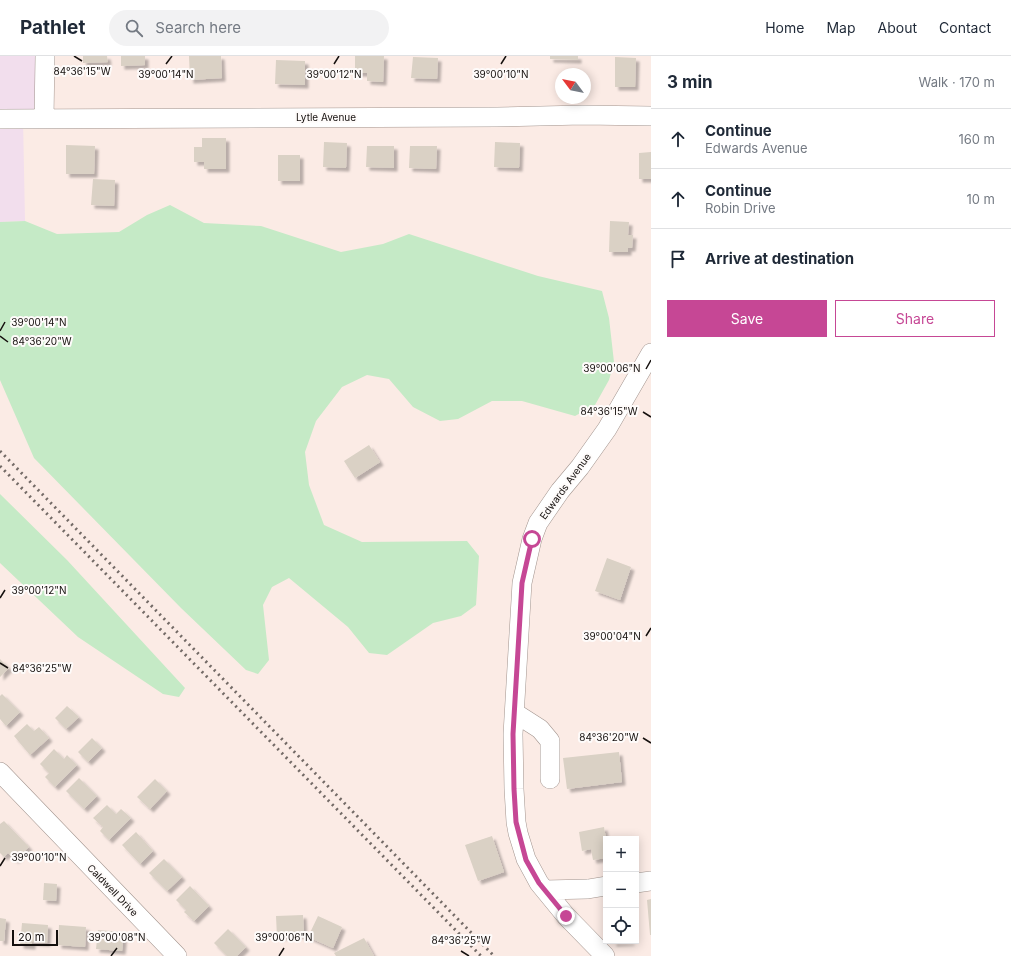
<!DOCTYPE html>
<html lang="en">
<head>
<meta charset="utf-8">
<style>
  :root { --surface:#fff; --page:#f2f2f3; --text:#1f2937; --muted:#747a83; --line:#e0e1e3; --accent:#c64795 }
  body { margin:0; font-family:Inter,sans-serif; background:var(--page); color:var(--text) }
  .controls { position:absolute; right:12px; bottom:12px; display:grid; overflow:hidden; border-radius:0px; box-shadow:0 2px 10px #0003 }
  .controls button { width:36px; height:36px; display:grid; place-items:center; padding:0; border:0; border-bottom:1px solid var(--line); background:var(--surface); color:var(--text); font:20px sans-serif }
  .compass { position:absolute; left:555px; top:12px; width:36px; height:36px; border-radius:50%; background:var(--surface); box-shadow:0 2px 10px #0003; rotate:302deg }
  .scale { position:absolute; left:12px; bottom:10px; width:46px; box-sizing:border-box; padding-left:4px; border:2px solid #15100e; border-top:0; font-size:11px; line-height:14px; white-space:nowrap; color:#15100e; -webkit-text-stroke:3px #fefbfa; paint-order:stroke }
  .stop { position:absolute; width:12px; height:12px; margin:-9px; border:3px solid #c64795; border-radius:50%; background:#fff }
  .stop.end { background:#c64795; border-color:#fff; box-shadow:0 1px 4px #0008 }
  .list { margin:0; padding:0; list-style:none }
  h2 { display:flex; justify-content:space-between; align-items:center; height:52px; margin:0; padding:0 16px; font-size:17px }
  h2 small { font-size:13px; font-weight:400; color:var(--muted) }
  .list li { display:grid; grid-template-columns:26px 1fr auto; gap:12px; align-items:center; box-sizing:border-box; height:60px; padding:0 16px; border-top:1px solid var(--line) }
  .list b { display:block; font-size:15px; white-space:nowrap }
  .list p { margin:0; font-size:13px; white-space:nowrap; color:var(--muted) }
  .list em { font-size:13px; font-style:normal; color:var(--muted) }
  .actions { display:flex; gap:8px; padding:12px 16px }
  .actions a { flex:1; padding:9px 0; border:1px solid var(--accent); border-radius:0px; text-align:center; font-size:14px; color:var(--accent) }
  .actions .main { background:var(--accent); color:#fff }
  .icon { flex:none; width:22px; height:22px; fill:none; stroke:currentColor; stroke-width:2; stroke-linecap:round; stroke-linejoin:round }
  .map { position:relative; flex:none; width:651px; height:900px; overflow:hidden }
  header { display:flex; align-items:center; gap:24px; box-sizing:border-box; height:56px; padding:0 20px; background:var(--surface); border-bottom:1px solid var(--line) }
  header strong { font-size:19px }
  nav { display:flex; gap:22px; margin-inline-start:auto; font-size:14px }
  .search { width:280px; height:36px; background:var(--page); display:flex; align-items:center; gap:10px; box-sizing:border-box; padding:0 14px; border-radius:22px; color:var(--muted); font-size:15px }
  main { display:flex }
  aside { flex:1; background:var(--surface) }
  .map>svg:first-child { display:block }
</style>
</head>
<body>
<header>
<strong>Pathlet</strong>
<div class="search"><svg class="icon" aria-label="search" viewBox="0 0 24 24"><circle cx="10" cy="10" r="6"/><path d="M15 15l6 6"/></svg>Search here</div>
<nav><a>Home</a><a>Map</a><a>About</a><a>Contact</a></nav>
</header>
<main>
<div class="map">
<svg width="651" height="900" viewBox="0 0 651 900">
  <defs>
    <filter id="shadow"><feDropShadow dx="3.5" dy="3.5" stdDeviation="1" flood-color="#0004"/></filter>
  </defs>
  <rect width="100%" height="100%" fill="#fbebe5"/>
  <path fill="#f2deed" d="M 0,0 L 45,0 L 44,63 L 23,63 L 25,165 L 0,166 Z"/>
  <path fill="#c5eac6" d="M 170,149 L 204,167 L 261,170 L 341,196 L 383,188 L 409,178 L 538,220 L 602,235 L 609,262 L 614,306 L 609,324 L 595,349 L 575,360 L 522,345 L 492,345 L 458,363 L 440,365 L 413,351 L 389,323 L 367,319 L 342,331 L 316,365 L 305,396 L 309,429 L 324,469 L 362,486 L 467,485 L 479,500 L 476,549 L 461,560 L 433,567 L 387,599 L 369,597 L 348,571 L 289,522 L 272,531 L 263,549 L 269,604 L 258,618 L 246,614 L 181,552 L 34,402 L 0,324 L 0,166 L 25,165 L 57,178 L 119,176 L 147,159 Z
    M 0,438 L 67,504 L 185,632 L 179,641 L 163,638 L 78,581 L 0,507 Z"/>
  <path fill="#dad1c5" filter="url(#shadow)" d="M 83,0 L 107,0 L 108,6 L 83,7 Z
    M 121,0 L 145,0 L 145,9 L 121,10 Z
    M 189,0 L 221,0 L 222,22 L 190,24 Z
    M 355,0 L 384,0 L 383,26 L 367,25 L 367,17 L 355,17 Z
    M 550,0 L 578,0 L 578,4 L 550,3 Z
    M 413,1 L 438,2 L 437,23 L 411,22 Z
    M 615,1 L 636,2 L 635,31 L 615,31 Z
    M 276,4 L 305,5 L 305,29 L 275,28 Z
    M 202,82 L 226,82 L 226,113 L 204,113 L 204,106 L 194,106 L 194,91 L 202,91 Z
    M 324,86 L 347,87 L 346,112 L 323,111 Z
    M 495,86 L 520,87 L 519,112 L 494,111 Z
    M 66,89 L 95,90 L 94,118 L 66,118 Z
    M 367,90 L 394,90 L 394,112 L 366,111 Z
    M 410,90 L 437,90 L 436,113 L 409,112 Z
    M 651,96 L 651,123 L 639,123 L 639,97 Z
    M 278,99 L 300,99 L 300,125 L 278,125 Z
    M 93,123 L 115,124 L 114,150 L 91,149 Z
    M 610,165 L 629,166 L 628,179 L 633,179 L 632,192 L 628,192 L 628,196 L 609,196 Z
    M 369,389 L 380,406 L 355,422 L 344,405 Z
    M 607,502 L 631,511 L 620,544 L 595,535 Z
    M 0,603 L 9,612 L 0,621 Z
    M 2,638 L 20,656 L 6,670 L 0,663 L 0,640 Z
    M 67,650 L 79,661 L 66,673 L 55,662 Z
    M 27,668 L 34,675 L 39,671 L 49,682 L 30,699 L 14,680 Z
    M 92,682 L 102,692 L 88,706 L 78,696 Z
    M 54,693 L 64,703 L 67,699 L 77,709 L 55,731 L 45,721 L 49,717 L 40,708 Z
    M 619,696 L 622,726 L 567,733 L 563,702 Z
    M 79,722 L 97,740 L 84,753 L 66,735 Z
    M 155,723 L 167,735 L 150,753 L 137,741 Z
    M 107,749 L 116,758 L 121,753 L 131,762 L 109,784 L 100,775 L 103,771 L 93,762 Z
    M 4,765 L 29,791 L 15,804 L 8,797 L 4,801 L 0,797 L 0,768 Z
    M 604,771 L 606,783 L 606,802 L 593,804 L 591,793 L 582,795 L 579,776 Z
    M 136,776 L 153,795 L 140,808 L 122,789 Z
    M 492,780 L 504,816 L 478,825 L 465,789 Z
    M 164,803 L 182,821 L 167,835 L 149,817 Z
    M 44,827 L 57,828 L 56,845 L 43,844 Z
    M 190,830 L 209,850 L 194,865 L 184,856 L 186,854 L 176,844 Z
    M 651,843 L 651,879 L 650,879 L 647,844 Z
    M 303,859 L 304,879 L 277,881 L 276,860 Z
    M 318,860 L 342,871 L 333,892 L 308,881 Z
    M 0,862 L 6,863 L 4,885 L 0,885 Z
    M 22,867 L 48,869 L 47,887 L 32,886 L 32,890 L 20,889 Z
    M 59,869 L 86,871 L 85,891 L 58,889 Z
    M 228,873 L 246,891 L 237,900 L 227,900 L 214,887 Z
    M 98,874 L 124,876 L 122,895 L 96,893 Z
    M 364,882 L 374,900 L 336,900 L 334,897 Z
    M 613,885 L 631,885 L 631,886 L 613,887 Z"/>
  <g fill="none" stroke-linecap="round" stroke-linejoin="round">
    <defs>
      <path id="minor" d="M 0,63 L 497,61 L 583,59 L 651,60
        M 44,63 L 45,0
        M 515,657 L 540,673 L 550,685 L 550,723
        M 0,716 L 177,900
        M 636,827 L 651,825
        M 545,834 L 588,833 L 606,830
        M 605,900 L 566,860 L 539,827 L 526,803 L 518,777 L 516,766 L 514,733 L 513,678 L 522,527 L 532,483 L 538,467 L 560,435 L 580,411 L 607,373 L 651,297"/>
    </defs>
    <use href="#minor" stroke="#a2948e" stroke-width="20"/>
    <use href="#minor" stroke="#fff" stroke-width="19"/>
    <path stroke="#736a66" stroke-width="3" stroke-dasharray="2 4" stroke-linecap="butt" d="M 0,395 L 494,900
      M 0,410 L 481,900"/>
  </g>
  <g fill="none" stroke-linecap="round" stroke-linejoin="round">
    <path stroke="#c64795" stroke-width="5" d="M 532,483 L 522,527 L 513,678 L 514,733 L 516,766 L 526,804 L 539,827 L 566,860"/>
  </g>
  <path fill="none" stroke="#15100e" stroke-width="1.5" d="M 74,0 L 82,5M 166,8 L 172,0M 334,8 L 339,0M 501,8 L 506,0M 0,275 L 5,266M 0,280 L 8,286M 646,313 L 651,304M 643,356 L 651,361M 0,542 L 5,534M 646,580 L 651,572M 0,607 L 8,612M 643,682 L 651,687M 0,810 L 5,802M 461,895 L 469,900M 111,900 L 117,892M 279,900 L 284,892"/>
  <g text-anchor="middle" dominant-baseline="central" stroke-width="4" stroke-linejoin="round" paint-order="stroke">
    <g font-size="10" fill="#15100e" stroke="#fefbfa">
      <text x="326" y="61">Lytle Avenue</text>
      <text transform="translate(565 430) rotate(-54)">Edwards Avenue</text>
      <text transform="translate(113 834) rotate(46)">Caldwell Drive</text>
    </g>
  </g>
  <g font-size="10" text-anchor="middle" fill="#15100e" stroke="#fefbfa" stroke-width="4" stroke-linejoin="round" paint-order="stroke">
    <text x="82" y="19">84°36'15"W</text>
    <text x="166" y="22">39°00'14"N</text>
    <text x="334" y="22">39°00'12"N</text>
    <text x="501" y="22">39°00'10"N</text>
    <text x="39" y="270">39°00'14"N</text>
    <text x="42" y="289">84°36'20"W</text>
    <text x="612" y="316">39°00'06"N</text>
    <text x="609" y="359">84°36'15"W</text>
    <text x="39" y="538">39°00'12"N</text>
    <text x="612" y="584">39°00'04"N</text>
    <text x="42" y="616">84°36'25"W</text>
    <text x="609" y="685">84°36'20"W</text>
    <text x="39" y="805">39°00'10"N</text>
    <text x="117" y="885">39°00'08"N</text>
    <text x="284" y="885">39°00'06"N</text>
    <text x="461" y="888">84°36'25"W</text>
  </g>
</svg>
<div class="controls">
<button>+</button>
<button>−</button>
<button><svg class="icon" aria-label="locate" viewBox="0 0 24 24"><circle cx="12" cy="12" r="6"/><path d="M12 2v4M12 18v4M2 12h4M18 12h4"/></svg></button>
</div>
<svg class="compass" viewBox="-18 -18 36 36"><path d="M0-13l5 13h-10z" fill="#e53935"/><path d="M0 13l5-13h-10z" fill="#747a83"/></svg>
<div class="scale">20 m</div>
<div class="stop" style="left:532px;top:483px"></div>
<div class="stop end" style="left:566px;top:860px"></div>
</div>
<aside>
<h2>3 min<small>Walk · 170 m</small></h2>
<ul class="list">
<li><svg class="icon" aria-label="ahead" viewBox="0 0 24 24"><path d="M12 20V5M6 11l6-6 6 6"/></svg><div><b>Continue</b><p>Edwards Avenue</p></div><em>160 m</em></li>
<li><svg class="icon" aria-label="ahead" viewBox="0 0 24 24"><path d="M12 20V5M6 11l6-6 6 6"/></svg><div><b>Continue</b><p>Robin Drive</p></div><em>10 m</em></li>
<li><svg class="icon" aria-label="arrive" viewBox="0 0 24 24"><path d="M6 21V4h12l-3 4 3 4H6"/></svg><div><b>Arrive at destination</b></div></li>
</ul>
<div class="actions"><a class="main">Save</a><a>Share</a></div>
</aside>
</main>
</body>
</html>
